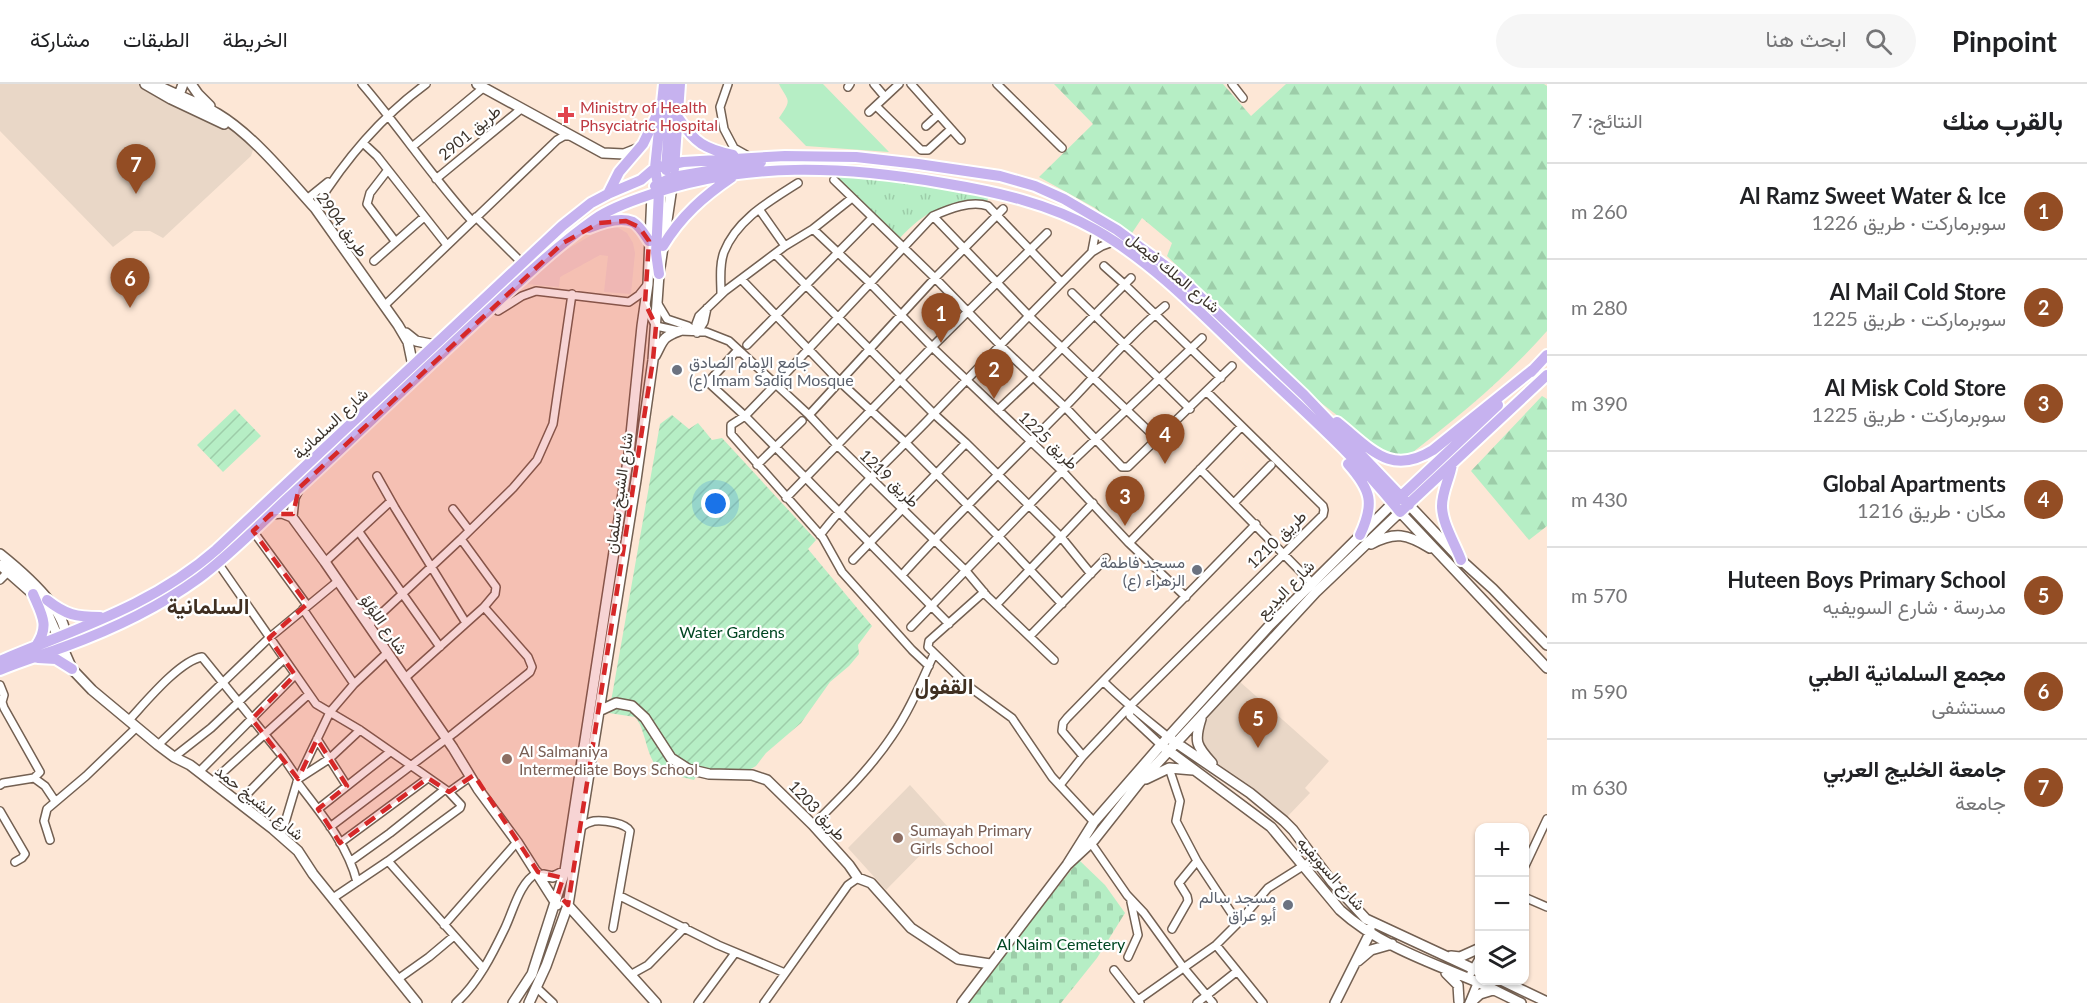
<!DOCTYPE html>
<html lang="ar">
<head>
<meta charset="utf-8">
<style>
  :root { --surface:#fff; --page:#f6f6f6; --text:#202124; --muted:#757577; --line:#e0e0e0; --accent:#934d24 }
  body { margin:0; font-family:Lato,Vazirmatn,sans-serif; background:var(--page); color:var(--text); direction:rtl }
  .controls { position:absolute; right:18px; bottom:18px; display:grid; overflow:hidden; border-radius:12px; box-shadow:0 2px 4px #0004 }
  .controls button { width:54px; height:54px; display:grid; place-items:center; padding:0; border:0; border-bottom:2px solid var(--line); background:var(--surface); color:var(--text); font:30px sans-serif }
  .you { position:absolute; left:716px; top:420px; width:21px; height:21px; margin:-15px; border:4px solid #fff; border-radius:50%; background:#1a73e8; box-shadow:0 0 0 9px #1a73e833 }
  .badge { display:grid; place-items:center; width:39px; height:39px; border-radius:50%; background:var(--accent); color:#fff; font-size:20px; font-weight:700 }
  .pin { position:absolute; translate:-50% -50px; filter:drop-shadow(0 2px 3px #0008) }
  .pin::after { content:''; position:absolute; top:32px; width:21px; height:18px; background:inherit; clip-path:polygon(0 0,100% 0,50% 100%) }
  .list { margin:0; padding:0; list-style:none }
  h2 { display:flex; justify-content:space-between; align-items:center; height:78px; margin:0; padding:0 24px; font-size:26px }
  h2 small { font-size:20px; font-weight:400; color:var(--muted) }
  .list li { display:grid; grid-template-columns:39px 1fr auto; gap:18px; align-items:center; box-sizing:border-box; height:96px; padding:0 24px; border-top:2px solid var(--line) }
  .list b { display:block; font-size:22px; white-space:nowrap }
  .list p { margin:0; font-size:20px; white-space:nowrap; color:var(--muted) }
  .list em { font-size:20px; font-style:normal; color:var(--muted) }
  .icon { flex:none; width:33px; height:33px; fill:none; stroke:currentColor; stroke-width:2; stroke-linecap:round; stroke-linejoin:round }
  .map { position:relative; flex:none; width:1547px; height:919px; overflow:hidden; direction:ltr }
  header { display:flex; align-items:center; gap:36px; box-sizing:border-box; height:84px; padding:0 30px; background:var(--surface); border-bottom:2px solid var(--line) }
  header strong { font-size:28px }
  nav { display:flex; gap:33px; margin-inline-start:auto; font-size:21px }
  .search { width:420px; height:54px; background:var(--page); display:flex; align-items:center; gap:15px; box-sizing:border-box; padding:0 21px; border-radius:33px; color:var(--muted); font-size:22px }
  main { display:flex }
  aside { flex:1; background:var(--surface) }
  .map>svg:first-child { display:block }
</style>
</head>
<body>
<header>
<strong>Pinpoint</strong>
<div class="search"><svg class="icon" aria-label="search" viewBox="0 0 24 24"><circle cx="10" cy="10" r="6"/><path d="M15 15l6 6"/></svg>ابحث هنا</div>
<nav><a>الخريطة</a><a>الطبقات</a><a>مشاركة</a></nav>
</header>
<main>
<aside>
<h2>بالقرب منك<small>النتائج: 7</small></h2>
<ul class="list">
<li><span class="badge">1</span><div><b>Al Ramz Sweet Water &amp; Ice</b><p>سوبرماركت · طريق 1226</p></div><em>260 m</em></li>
<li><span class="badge">2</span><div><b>Al Mail Cold Store</b><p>سوبرماركت · طريق 1225</p></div><em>280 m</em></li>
<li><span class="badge">3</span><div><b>Al Misk Cold Store</b><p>سوبرماركت · طريق 1225</p></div><em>390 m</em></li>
<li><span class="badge">4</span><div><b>Global Apartments</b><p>مكان · طريق 1216</p></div><em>430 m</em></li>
<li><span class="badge">5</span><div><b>Huteen Boys Primary School</b><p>مدرسة · شارع السويفيه</p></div><em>570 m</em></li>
<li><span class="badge">6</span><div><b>مجمع السلمانية الطبي</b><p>مستشفى</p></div><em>590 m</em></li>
<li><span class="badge">7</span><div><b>جامعة الخليج العربي</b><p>جامعة</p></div><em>630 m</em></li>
</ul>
</aside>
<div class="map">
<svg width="1547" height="919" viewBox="0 0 1547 919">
  <defs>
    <pattern id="forest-firs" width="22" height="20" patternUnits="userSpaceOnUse" patternTransform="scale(1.5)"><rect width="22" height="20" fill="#b6eec5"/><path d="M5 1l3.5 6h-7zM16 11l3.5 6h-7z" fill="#9dcda9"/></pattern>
    <pattern id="cemetery-stones" width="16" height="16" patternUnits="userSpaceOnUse" patternTransform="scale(1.5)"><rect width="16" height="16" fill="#b6eec5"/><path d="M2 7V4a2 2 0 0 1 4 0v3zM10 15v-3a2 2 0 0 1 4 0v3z" fill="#9dcda9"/></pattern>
    <pattern id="park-tufts" width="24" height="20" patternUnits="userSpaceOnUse" patternTransform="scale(1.5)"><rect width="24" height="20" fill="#b6eec5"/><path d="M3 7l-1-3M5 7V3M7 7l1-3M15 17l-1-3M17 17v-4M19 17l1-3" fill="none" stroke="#9dcda9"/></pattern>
    <pattern id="garden-furrows" width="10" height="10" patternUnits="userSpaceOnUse" patternTransform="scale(1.5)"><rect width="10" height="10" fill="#b6eec5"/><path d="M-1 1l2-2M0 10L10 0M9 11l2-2" fill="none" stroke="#9dcda9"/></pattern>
  </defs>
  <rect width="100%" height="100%" fill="#fde7d6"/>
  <path fill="#f5dbd8" d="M 605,143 L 617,143 L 627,149 L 633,159 L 635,169 L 631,210 L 604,208 L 608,172 L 600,171 L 560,193 L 559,203 L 526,200 L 529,188 Z"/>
  <path fill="#e9d7c7" d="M 0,0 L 142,0 L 224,41 L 254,63 L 251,72 L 163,154 L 150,147 L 134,147 L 113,163 L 0,47 Z
    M 1239,597 L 1329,677 L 1305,704 L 1310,709 L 1287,733 L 1255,705 L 1208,673 L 1198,655 L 1199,642 Z
    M 910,701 L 948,743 L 886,806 L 848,764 Z"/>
  <path fill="#b6eec5" d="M 779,0 L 823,0 L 889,68 L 806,62 L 779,34 C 793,14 788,18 779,0 Z"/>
  <path fill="url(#forest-firs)" d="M 1054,0 L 1223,0 L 1251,32 L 1286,0 L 1544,0 L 1547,2 L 1547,247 C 1506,294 1457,334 1408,372 L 1387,370 L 1307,308 L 1167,172 L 1172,159 L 1142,134 L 1130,152 L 1095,124 L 1039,93 L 1093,40 Z
    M 1542,312 L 1547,315 L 1547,442 L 1529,456 L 1471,387 Z"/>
  <path fill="url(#cemetery-stones)" d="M 1079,776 L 1105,801 L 1125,829 L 1097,874 L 1061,919 L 966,919 Z"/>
  <path fill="url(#park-tufts)" d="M 835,91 L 967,106 L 989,111 L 987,118 C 941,122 930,122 898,156 Z"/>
  <path fill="url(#garden-furrows)" d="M 235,325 L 261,352 L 223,388 L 197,361 Z
    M 672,331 L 689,345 L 698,339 L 712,356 L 722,354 L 816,456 L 808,465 L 872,542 L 858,561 L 859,570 L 849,582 L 830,598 L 801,639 L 766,669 L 756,682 L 733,695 L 699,688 L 694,696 C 660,688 654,689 645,655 C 642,646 641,640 635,633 L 609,629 L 660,340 Z"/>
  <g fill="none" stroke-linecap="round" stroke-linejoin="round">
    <defs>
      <path id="street" d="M 362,0 C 400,44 432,93 472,137
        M 728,0 L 720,23 L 724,45 L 734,64 L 750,73
        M 874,0 L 885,13
        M 911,0 L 961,56
        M 997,0 L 1062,64
        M 1232,0 L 1243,14
        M 848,3 L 850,0
        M 876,22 L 921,66 L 928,66 L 951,45
        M 869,28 L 899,0
        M 926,42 L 938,31
        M 363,59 L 377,72 L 447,161
        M 412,63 L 483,4
        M 387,87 L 370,109 L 367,120 L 395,157
        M 436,95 L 521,25
        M 834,96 L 935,194 L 1005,266 L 1065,323 L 1122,383 L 1128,383 L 1232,282
        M 307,115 L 328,98
        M 315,124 C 344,77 381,33 426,0
        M 759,125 L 785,162
        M 933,132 L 1029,232 L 1158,356
        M 476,133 L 522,179
        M 813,145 L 870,199 L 932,263 L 1062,387 L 1129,459 L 1186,513
        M 1092,167 L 1096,146
        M 775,170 L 934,330 L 966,359 L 1061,453 L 1091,490
        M 374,177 L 424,133
        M 1104,182 L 1123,199 L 1221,294
        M 742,196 L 839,297 L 906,359 L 999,453 L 1062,520
        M 1072,209 L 1190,325
        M 721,210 C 721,197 719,181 724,168 C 737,135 770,117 798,99
        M 658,220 L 667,235 L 688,242 L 695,247
        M 646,221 L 649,230 L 656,242 L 679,247 L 706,248 L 729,257 L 809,331 L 838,362 L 966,487 L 987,512 L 1054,576
        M 384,222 L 557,56 L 564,52 L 571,52
        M 498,227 L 522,212 L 536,207 L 629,218 L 639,211 L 647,201
        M 697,249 L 696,240 L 699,232 L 725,207 L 785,162 L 813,145 L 852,114
        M 697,249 L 704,238 L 707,224
        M 747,261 L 872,134
        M 742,269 L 735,269 L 711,295 L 710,300 L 745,332 L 949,540
        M 998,326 L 1032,294 L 1131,194
        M 809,331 L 935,194 L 1003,125
        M 757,381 L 802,337
        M 1200,385 L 1311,498
        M 377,392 L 395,424 L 466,539
        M 786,414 L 932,263 L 1047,149
        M 1234,419 L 1271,381
        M 453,425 L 469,446
        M 253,447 L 307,521
        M 359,448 L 440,563
        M 820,451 C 852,410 890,375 926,338 C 981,281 1036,224 1092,168 L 1102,162 L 1113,158
        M 1129,459 L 1241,343
        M 853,476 L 966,359
        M 325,478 L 391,417
        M 218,479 L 316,620 L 360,646 L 449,708 L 461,721 L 460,724 L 388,777 L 333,814
        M 902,491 C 954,433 1010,379 1065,323 C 1098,289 1129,252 1165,222
        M 0,496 L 11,485
        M 984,508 L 929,557 L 928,563 L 968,602 L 1012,634 L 1052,693 L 1094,738
        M 997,520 L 1093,419
        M 303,525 L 354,600
        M 369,541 L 461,455 L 513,404 L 537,376 L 553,340 L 572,210
        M 911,543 L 1058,391 L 1202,254
        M 1030,552 L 1106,474
        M 929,582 L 912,566 L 842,488 L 823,454 L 731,350 L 731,341 L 745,332 L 773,303 L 933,132 C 949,125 971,116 988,122 L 1061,198
        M 405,594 L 484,523 L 495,510 L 496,503 L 461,455
        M 1104,598 C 1124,618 1146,635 1168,653
        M 0,601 L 4,611 L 2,618 L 4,624 L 40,688 L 34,694 L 3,699 L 0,701
        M 1129,623 L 1130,632 L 1161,661
        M 129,636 C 145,619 179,577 202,573 L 283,673 L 298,695 L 329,675 L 360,646
        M 317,655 L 347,702
        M 158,661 L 269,554 L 338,497
        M 1083,672 L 1062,647 L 1063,639 L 1067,634 L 1256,440
        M 174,673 L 211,644 L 284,575
        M 1169,684 L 1180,717 L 1176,737 L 1197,777 L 1238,839
        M 199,688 L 295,591
        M 34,694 L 45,702 L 55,717
        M 212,698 L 309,610
        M 297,698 C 320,728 348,761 357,798
        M 1060,701 L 1083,672 L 1129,623 L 1323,431 L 1324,426 L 1323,422 L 1207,308
        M 449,708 L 470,693
        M 246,711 L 283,673
        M 318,725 L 390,668
        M 0,727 L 25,770 L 22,774 L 15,778
        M 813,741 C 841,713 870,685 892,652 C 910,626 921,598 934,570
        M 330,743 L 454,649 L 530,588 L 532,583 L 528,573 L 484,523
        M 581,743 C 585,740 589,738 594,737 C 604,736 626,739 630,747 L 613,844
        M 281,752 L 298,695 L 330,628 L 354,600 L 387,569
        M 50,756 L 44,737 L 47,725 L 86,692 L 137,643
        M 340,759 L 428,694
        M 1091,759 L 1127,811 L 1144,829 L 1183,883 L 1213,919
        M 351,777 L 390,749 L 444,706
        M 388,777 L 483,884
        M 1524,784 L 1547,735
        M 620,812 L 718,861 L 785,889
        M 1524,813 L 1547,823
        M 444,841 L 517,758
        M 1172,845 L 1188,817 L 1187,812 L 1179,799 L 1197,777
        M 1216,861 L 1263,919
        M 1128,873 L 1138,851 L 1131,818
        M 1114,886 L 1140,919
        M 1471,889 L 1480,873
        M 630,891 L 648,881 L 685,843
        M 398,895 L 429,873 L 454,852
        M 536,903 L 553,919
        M 1138,916 L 1216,861 L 1238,839 L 1268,804 L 1314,775
        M 456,919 C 478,899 492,871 505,844 C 514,825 519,799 538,788
        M 698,919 L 735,869
        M 764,919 L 848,801 L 858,794
        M 1197,919 L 1236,888
        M 1469,919 L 1480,892"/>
      <path id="secondary" d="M 145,0 L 171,15 L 224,40
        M 155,0 C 175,11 198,18 218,30 C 253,51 287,93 315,124 L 398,241 L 408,258 L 413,282
        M 191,0 L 198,10 L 210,22
        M 477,0 L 603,69 L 624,70 L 639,64
        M 173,14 L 179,11 L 183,0
        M 406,249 L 416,257 L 435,261
        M 655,272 C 663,257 662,253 679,247
        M 1409,421 L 1461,476 L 1493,505 L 1547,561
        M 271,430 L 282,429 L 292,433 L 325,478 L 453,664 L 478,705 L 517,758 L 557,821
        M 292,433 L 294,414 L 299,404
        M 1371,460 C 1395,447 1407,450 1430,464
        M 0,470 C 20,486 70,528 65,556
        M 0,481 L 33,510 L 47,528 L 72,585 L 92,606 L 158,661 L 174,673 L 190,681 L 273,745 L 298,767 L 313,790 L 417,919
        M 599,627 L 616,619 L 632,622 L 645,634 L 671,674 L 688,685 L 709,690 L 752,691 L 767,696 L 813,741 L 849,781 L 858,794 L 871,799 L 911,844 L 958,875 L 990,880
        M 1201,635 C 1194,657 1196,662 1212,679
        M 1172,656 L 1250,709 L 1284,737 L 1293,746 L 1332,798 L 1366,835 L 1480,888
        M 1165,664 L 1271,743 L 1340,826 C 1377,860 1429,878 1475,897 C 1491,904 1506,912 1521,919
        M 1146,695 L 1169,684 L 1193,686
        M 1067,781 L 1094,756 L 1139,699 L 1316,508 L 1400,428 L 1547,584
        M 543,791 L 553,793 L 565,787
        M 565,818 L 656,919
        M 1451,872 L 1460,873 L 1480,864
        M 1358,877 L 1371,866 L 1392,860
        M 1446,889 L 1458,901 L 1459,917
        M 1501,896 L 1547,918
        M 513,919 L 532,890 L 565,787 L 629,370 L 642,242 L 648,200 L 652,110
        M 529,919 L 546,882 L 568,821 L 636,396 L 653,276 L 659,190 L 672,103
        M 962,919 L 1067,781 L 1094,738 L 1161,661 L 1270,541 L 1393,419
        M 1335,919 L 1370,849 L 1370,843
        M 1470,919 L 1480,910 L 1493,906"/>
      <path id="primary" d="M 679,35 C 695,59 705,65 733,71
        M 674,85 L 680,0
        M 666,86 L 672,0
        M 655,102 L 673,93 L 761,78
        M 608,110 L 619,88 L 643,60 L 656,33
        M 589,144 C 601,139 620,133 633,138 C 640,142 645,151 649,157
        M 663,162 C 681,132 704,112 732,93
        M 659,190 L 656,169 L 659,107 L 655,84 L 664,0
        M 1531,288 L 1547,271
        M 1337,338 C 1370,364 1390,393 1433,366 L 1535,284
        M 1348,380 C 1371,406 1375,419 1360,451
        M 1452,380 C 1450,394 1442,407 1442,422 C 1442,439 1455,460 1461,476
        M 1396,417 L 1498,321
        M 33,510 C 42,531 50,542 36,562
        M 47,516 C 66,531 76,533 100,533
        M 38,574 L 56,575 L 72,585
        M 0,577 C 77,544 152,522 216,466 L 562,142 L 591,119 L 608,110 L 641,96 L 655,84 L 683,78 L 785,72 L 856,73 L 918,80 L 1000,92 L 1035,102 L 1064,115 L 1117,146 L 1175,189 L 1304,311 L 1409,421
        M 0,586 C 21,577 42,571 64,563 C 111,546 159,523 199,494 C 231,470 259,441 288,414 C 352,355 415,294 480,234 C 517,200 554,164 595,135 C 611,124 631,117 649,111 C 744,77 845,82 943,99 C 997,108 1048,119 1096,146 C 1154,179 1203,231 1251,277 C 1302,325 1357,373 1400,428 L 1547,291"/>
    </defs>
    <use href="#street" stroke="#736052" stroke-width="10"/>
    <use href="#secondary" stroke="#736052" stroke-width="12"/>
    <use href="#primary" stroke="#fff" stroke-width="14"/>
    <use href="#street" stroke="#fff" stroke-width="7"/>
    <use href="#secondary" stroke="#fff" stroke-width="9"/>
    <use href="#primary" stroke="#c6b2ef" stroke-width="10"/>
  </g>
  <path fill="#d62828" fill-opacity="0.2" stroke="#d62828" stroke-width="4.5" stroke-dasharray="12 8" stroke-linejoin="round" d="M 626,137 L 639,143 L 649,157 L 645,219 L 656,242 L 653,276 L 568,821 L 558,810 L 563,794 L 538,788 L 474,691 L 449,708 L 428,694 L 340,759 L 318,725 L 347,702 L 317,655 L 298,695 L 252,635 L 295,591 L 269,554 L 307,520 L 253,447 L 271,430 L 293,430 L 299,404 L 563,159 L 599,139 Z"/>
  <path fill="#e0444e" stroke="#fff" stroke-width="2" d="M563 22h6v6h6v6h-6v6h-6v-6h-6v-6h6z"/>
  <g fill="#6b7280" stroke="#fff" stroke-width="2">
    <circle cx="677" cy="286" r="6"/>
    <circle cx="1197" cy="486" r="6"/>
    <circle cx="1288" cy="821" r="6"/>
  </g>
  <g fill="#8d6e63" stroke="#fff" stroke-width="2">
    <circle cx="507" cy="675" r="6"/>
    <circle cx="898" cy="754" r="6"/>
  </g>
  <g text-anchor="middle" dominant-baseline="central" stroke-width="4.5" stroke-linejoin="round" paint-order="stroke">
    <g font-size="16" fill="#be3a42" stroke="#fff" text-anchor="start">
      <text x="580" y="22">Ministry of Health<tspan x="580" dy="18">Phsyciatric Hospital</tspan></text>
    </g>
    <g font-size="16" fill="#3b332c" stroke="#fff">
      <text transform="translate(469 48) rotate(-40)">طريق 2901</text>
      <text transform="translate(343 140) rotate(54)">طريق 2904</text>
      <text transform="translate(1174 188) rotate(40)">شارع الملك فيصل</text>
      <text transform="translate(330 339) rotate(-43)">شارع السلمانية</text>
      <text transform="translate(1049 356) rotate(44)">طريق 1225</text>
      <text transform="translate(890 394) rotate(44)">طريق 1219</text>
      <text transform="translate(618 409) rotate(-82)">شارع الشيخ سلمان</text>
      <text transform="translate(1276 455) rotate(-44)">طريق 1210</text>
      <text transform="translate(1285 505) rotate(-46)">شارع البديع</text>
      <text transform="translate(385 540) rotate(55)">شارع اللؤلؤ</text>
      <text transform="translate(260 718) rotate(39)">شارع الشيخ حمد</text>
      <text transform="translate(818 726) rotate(47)">طريق 1203</text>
      <text transform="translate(1332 789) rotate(48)">شارع السويفيه</text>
    </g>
    <g font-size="16" fill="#5b616d" stroke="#fff" text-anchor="end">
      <text x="689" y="277" text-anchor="start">جامع الإمام الصادق<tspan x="689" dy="18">(ع) Imam Sadiq Mosque</tspan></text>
      <text x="1185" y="477">مسجد فاطمة<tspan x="1185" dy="18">الزهراء (ع)</tspan></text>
      <text x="1276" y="812">مسجد سالم<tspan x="1276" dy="18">أبو عراق</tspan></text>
    </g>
    <g font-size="16" fill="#004621" stroke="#fff">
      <text x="732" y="547">Water Gardens</text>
      <text x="1061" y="859">Al Naim Cemetery</text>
    </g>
    <g font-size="16" fill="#785e54" stroke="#fff" text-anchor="start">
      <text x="519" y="666">Al Salmaniya<tspan x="519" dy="18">Intermediate Boys School</tspan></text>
      <text x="910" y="745">Sumayah Primary<tspan x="910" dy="18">Girls School</tspan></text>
    </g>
    <g font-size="22" font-weight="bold" fill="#3f2f21" stroke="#fff">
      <text x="208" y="521">السلمانية</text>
      <text x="944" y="601">القفول</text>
    </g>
  </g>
</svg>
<div class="controls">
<button>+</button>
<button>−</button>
<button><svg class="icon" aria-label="layers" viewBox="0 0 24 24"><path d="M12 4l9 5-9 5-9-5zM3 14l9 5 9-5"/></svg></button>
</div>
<div class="you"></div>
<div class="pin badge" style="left:941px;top:259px">1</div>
<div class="pin badge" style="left:994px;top:315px">2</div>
<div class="pin badge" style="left:1125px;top:442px">3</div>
<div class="pin badge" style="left:1165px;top:380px">4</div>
<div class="pin badge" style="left:1258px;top:664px">5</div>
<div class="pin badge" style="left:130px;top:224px">6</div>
<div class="pin badge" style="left:136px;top:110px">7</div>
</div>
</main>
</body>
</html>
